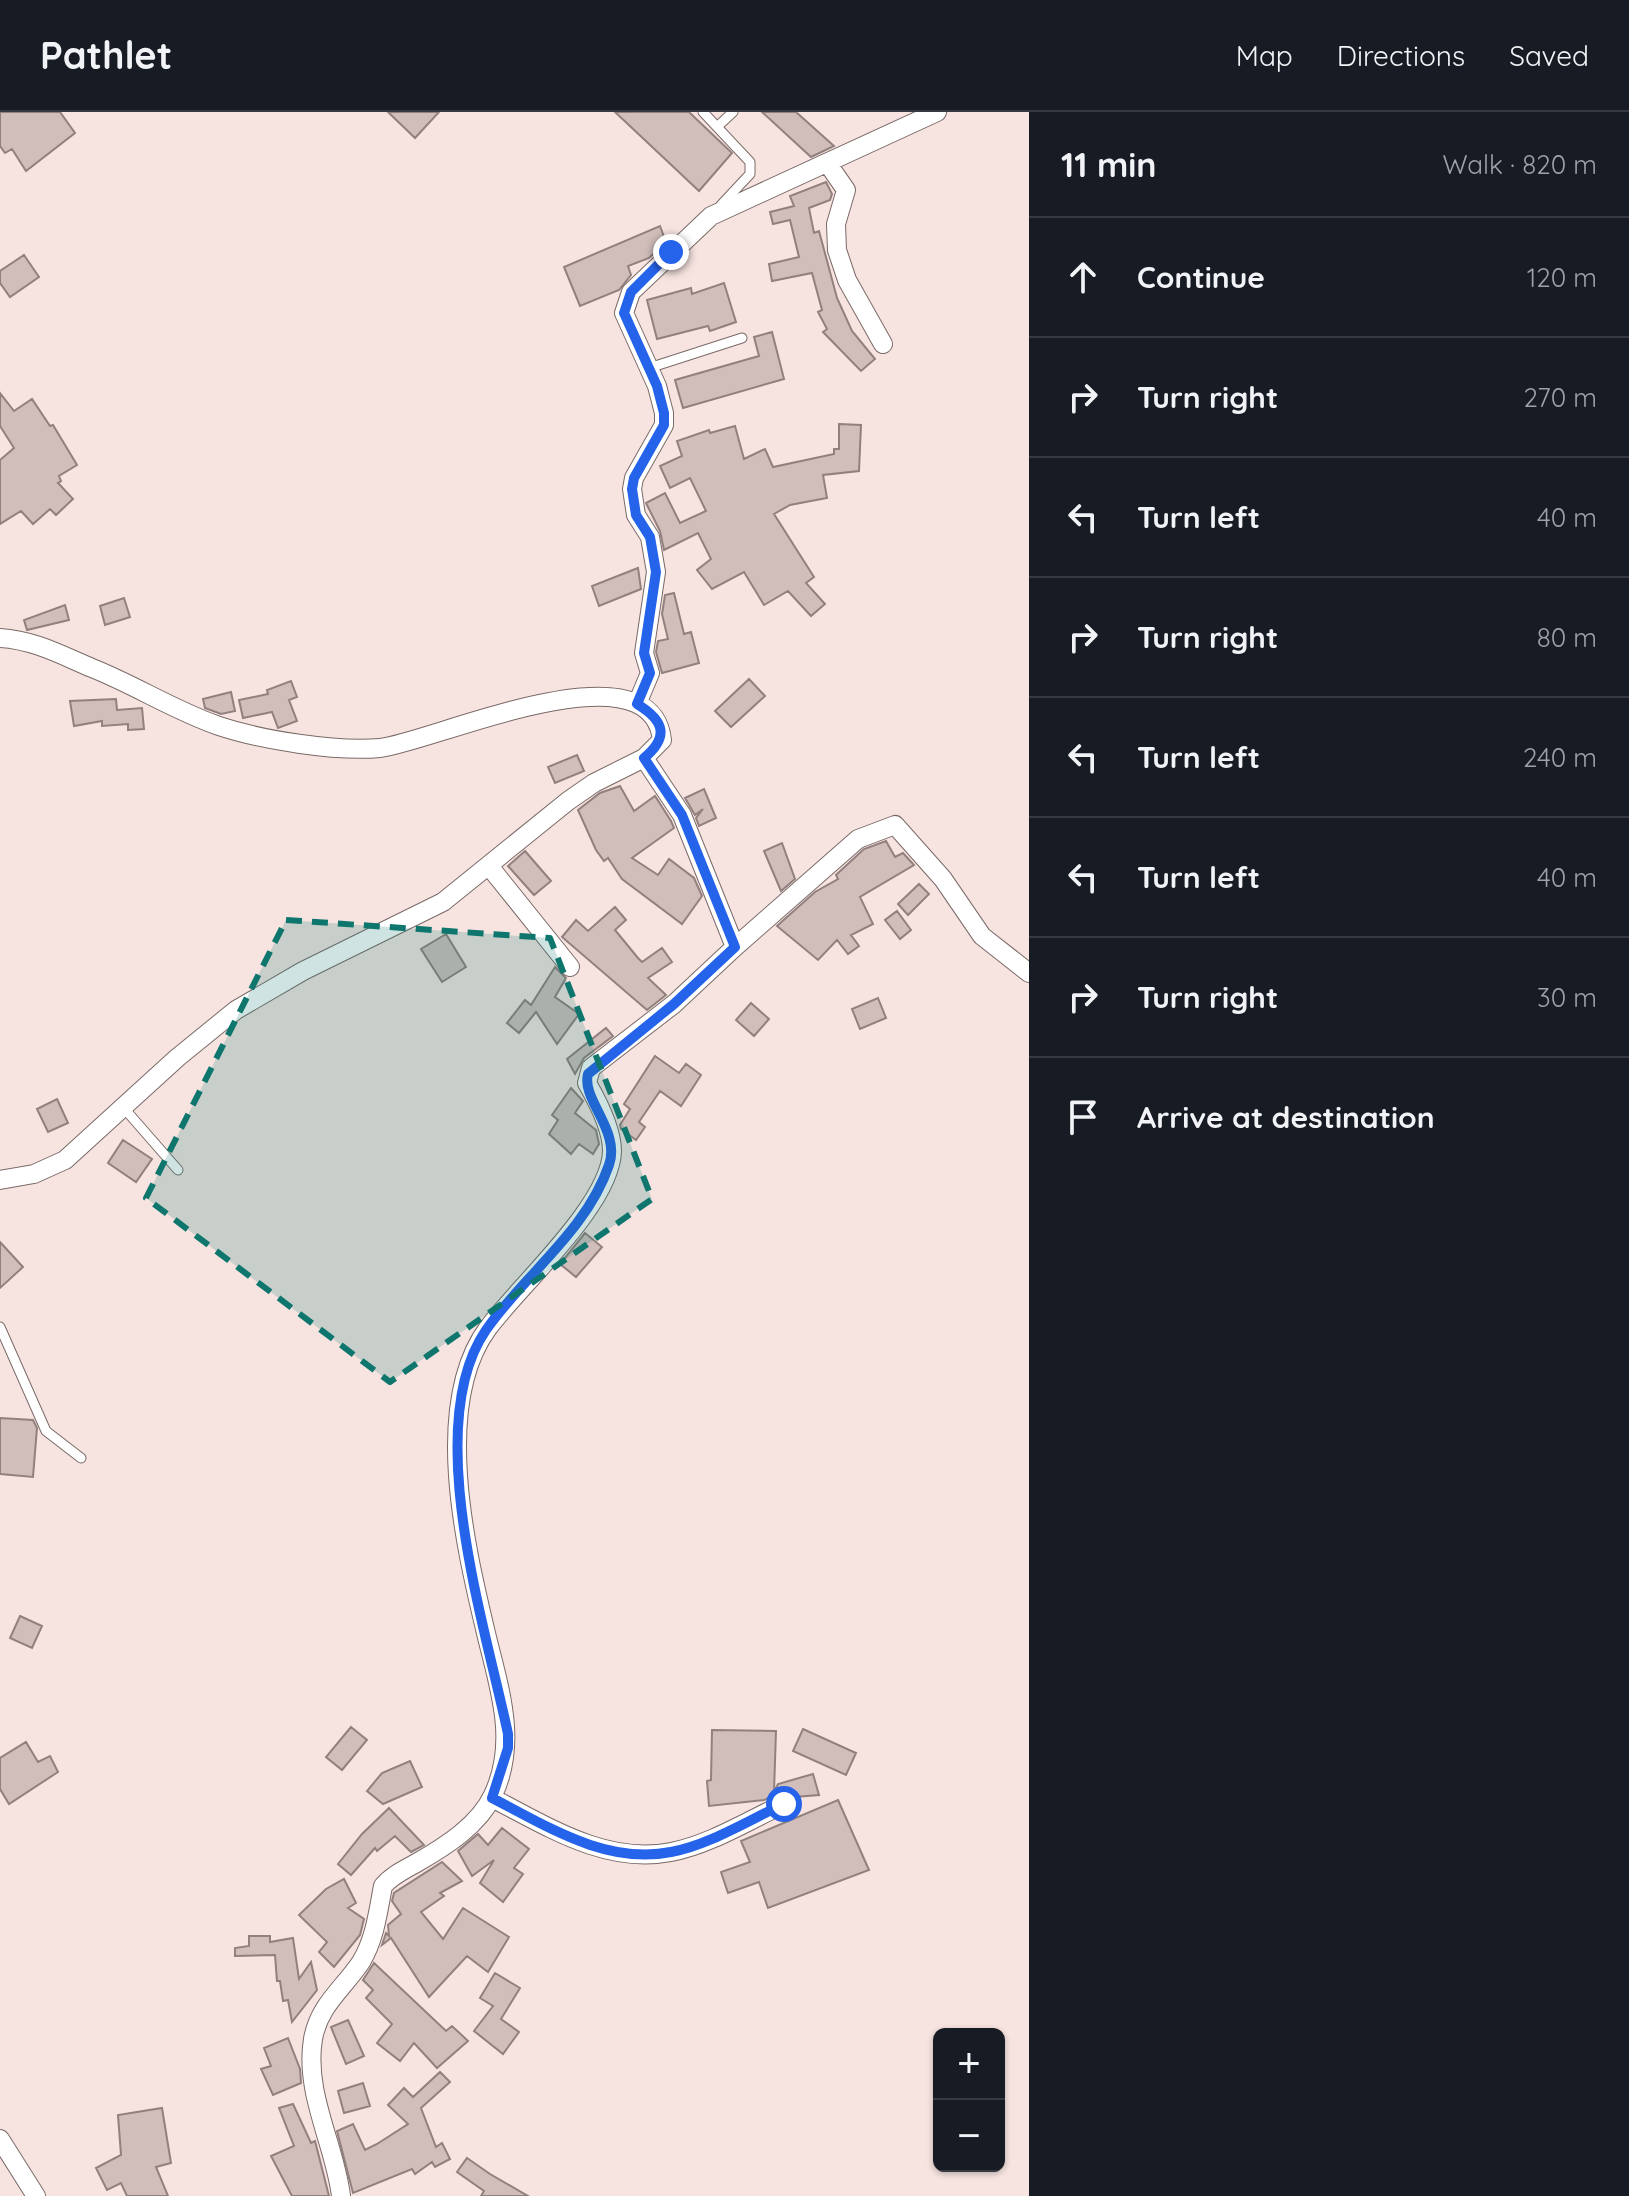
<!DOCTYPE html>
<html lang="en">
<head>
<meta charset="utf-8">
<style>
  :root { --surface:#171b24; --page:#242831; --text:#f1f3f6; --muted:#9ea1a6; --line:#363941 }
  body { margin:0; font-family:Quicksand,sans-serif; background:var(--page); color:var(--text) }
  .controls { position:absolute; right:24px; bottom:24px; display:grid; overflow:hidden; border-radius:12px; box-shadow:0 2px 6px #0004 }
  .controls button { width:72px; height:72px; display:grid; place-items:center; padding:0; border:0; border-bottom:2px solid var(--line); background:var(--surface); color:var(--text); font:40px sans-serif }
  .stop { position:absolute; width:24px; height:24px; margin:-18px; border:6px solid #2563eb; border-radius:50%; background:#fff }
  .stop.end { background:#2563eb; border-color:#fff; box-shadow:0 2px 8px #0008 }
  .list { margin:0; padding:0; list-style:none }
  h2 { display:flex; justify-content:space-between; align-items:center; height:104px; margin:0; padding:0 32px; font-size:34px }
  h2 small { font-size:26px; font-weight:400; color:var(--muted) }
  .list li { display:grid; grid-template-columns:52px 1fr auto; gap:24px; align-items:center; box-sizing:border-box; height:120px; padding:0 32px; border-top:2px solid var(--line) }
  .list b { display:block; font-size:30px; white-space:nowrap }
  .list em { font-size:26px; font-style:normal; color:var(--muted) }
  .icon { flex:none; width:44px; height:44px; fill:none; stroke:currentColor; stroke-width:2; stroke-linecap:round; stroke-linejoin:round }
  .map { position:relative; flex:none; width:1029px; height:2084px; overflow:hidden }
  header { display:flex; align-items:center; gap:48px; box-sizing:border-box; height:112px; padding:0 40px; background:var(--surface); border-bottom:2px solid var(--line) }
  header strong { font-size:38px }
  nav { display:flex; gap:44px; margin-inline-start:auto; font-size:28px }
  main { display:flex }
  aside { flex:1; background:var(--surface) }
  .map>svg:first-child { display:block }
</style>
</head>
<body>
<header>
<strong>Pathlet</strong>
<nav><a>Map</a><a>Directions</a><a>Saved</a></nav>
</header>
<main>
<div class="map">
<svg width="1029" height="2084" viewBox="0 0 1029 2084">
  <rect width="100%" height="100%" fill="#f7e4e1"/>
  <path fill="#d1bebb" stroke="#91807d" stroke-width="2" d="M 0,0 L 60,0 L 75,21 L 26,59 L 12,37 L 5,41 L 0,34 Z
    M 388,0 L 439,0 L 415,26 Z
    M 615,0 L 689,0 L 732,41 L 699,79 Z
    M 762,0 L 796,0 L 834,34 L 811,45 Z
    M 826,70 L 832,82 L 830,88 L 809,96 L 814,121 L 819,119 L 837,186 L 852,219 L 875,247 L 861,259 L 823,220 L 827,217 L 818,200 L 822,198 L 812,161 L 772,169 L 769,152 L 799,145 L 790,108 L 773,112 L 770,100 L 794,94 L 790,84 Z
    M 660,114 L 666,130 L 649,146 L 628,154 L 631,163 L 619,178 L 580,194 L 564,155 Z
    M 24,143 L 39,165 L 10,185 L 0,171 L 0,159 Z
    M 724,171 L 736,210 L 710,219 L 708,214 L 657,227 L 647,188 L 691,176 L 692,182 Z
    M 772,220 L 784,267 L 683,296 L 675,268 L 759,244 L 754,225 Z
    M 0,281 L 14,299 L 32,287 L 50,314 L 53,313 L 77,353 L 59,364 L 61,369 L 58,371 L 73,387 L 56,403 L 50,397 L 33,412 L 21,399 L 0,412 L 0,348 L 14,336 L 0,314 Z
    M 839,312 L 861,313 L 859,359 L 823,363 L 827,386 L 790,393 L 774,402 L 814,465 L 806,471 L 825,492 L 811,504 L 788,479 L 764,493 L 744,460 L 712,477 L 697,458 L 711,447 L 698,421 L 664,438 L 660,419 L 646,391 L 665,381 L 680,411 L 706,399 L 690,366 L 670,376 L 660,354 L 682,344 L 677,329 L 709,318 L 710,321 L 735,314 L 744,347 L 765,337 L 773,355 L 834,342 L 834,337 L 839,337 Z
    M 638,456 L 641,477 L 599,494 L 592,474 Z
    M 674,481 L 684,522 L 691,520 L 699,551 L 662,561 L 656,540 L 658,529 L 668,527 L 662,502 L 665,483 Z
    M 124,486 L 130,505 L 105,513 L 100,494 Z
    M 65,493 L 69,508 L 27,518 L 24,508 Z
    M 749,567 L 765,584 L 731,615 L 715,599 Z
    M 291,569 L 297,585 L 289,588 L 297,609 L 278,616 L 272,600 L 243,606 L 239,588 L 268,582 L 267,578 Z
    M 231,580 L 235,599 L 221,602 L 205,596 L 203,587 Z
    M 116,587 L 117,598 L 142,596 L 144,617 L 128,618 L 128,612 L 102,614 L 102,609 L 74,614 L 70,589 Z
    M 577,643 L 584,659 L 555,671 L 548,655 Z
    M 620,674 L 634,699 L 655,684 L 671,709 L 674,716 L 632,746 L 658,763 L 669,747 L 694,766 L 702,784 L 682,812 L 622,767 L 608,746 L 604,749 L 596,738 L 578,698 L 600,681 Z
    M 704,677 L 716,706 L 699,714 L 696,706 L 703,697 L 695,703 L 685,686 Z
    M 886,729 L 895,745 L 903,741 L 914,753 L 860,785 L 873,812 L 851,823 L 859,834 L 848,842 L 837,828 L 818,848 L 777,814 L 815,780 L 838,767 L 836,763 L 864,737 Z
    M 782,731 L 795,767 L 781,779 L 764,739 Z
    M 525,739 L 551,769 L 534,783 L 508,754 Z
    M 919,772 L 929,782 L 908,803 L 898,792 Z
    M 615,795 L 626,808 L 615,818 L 638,846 L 642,850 L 662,836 L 672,850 L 648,866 L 666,883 L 647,898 L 562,825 L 576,808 L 588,819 Z
    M 897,799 L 911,818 L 900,827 L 885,808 Z
    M 446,822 L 466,855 L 442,870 L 421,837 Z
    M 555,855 L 566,866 L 555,885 L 579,902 L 557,932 L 536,900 L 519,921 L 507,911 L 525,888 L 531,893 Z
    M 878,886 L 886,906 L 860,917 L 852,897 Z
    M 751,891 L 769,907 L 754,924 L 736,908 Z
    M 606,916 L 613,924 L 584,946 L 575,962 L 567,947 Z
    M 655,944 L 679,961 L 686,952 L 701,963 L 681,994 L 660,979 L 639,1010 L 645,1015 L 636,1028 L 621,1017 L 620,1013 L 630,997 L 624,992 Z
    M 571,976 L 583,989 L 575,1001 L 596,1018 L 599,1032 L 593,1042 L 579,1032 L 571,1042 L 549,1022 L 558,1008 L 552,1003 Z
    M 57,987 L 68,1011 L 48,1020 L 37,997 Z
    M 123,1028 L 152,1047 L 136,1070 L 108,1051 Z
    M 585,1121 L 602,1135 L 576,1165 L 560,1152 Z
    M 0,1130 L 23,1155 L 0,1176 Z
    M 0,1306 L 33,1308 L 37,1316 L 33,1365 L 0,1362 Z
    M 20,1504 L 42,1514 L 32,1536 L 10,1526 Z
    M 351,1615 L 367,1628 L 342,1658 L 326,1645 Z
    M 803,1617 L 856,1641 L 846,1663 L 793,1639 Z
    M 712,1618 L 776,1619 L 774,1680 L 778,1672 L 813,1662 L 819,1683 L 794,1685 L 784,1680 L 764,1688 L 709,1694 L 707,1669 L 711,1668 Z
    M 26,1630 L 38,1650 L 50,1644 L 58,1660 L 9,1692 L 0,1677 L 0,1646 Z
    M 410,1649 L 422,1675 L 383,1692 L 367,1679 L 382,1661 Z
    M 838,1688 L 869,1758 L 768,1796 L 759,1770 L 728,1781 L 721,1760 L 750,1750 L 741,1729 Z
    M 389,1696 L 424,1733 L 411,1740 L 395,1724 L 377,1739 L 375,1736 L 351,1763 L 338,1752 L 362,1722 Z
    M 502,1716 L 529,1737 L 514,1756 L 523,1762 L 503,1790 L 480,1771 L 494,1748 L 472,1764 L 458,1739 L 478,1722 L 488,1733 Z
    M 442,1750 L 462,1769 L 440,1781 L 444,1784 L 421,1800 L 443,1827 L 463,1796 L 509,1825 L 488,1860 L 467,1844 L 429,1885 L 391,1826 L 382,1833 L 386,1821 L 389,1824 L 388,1813 L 401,1802 L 392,1789 L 394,1781 Z
    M 344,1767 L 356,1791 L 348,1796 L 364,1807 L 360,1823 L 334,1855 L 319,1840 L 327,1830 L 299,1803 L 326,1777 Z
    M 249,1824 L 270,1824 L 270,1830 L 293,1826 L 299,1867 L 311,1850 L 317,1878 L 292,1910 L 288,1888 L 283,1889 L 280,1869 L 277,1869 L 275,1843 L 235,1844 L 235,1836 L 249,1834 Z
    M 374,1851 L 446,1919 L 452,1914 L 468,1929 L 437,1956 L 414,1931 L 400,1949 L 377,1931 L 392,1912 L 366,1886 L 373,1878 L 363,1868 Z
    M 495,1861 L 520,1876 L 501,1907 L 519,1920 L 503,1942 L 474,1919 L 493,1894 L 480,1886 Z
    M 348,1908 L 364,1944 L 346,1952 L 331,1915 Z
    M 288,1926 L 300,1957 L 301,1971 L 273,1983 L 261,1957 L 271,1954 L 264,1936 Z
    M 440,1960 L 450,1970 L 421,1996 L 436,2035 L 442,2031 L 450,2047 L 435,2055 L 432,2050 L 415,2062 L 412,2057 L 353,2081 L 337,2019 L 353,2012 L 365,2038 L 377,2032 L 408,2012 L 388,1993 L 404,1976 L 413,1985 Z
    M 363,1971 L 370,1994 L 344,2001 L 338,1979 Z
    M 293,1992 L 311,2031 L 315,2029 L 329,2084 L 292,2084 L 271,2044 L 294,2034 L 279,1996 Z
    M 162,1996 L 171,2051 L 156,2055 L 168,2084 L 127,2084 L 121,2071 L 107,2078 L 96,2056 L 121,2043 L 118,2003 Z
    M 467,2046 L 490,2062 L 528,2084 L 481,2084 L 484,2079 L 457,2060 Z"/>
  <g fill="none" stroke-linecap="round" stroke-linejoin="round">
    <defs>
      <path id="lane" d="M 703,0 L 750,50 L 750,62 L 721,93
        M 718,14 L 733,0
        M 649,256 L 742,226
        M 123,995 L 178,1058
        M 0,1215 L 46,1319 L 81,1346"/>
      <path id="street" d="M 828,52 L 846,78 L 836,112 L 837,138 L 847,168 L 883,232
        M 0,526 C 34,528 61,543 92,556 C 135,573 175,599 219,614 C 261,628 336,640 380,636 C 433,630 651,529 662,628 L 644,646 L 594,671 L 568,689 L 443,790 L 303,859 L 236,898 L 177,946 L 65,1048 L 34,1062 L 0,1068
        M 637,592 L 650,561 L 644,541 L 656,460 L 650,425 L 636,403 L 632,377 L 634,366 L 664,313 L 664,301 L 657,274 L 624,201 L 631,180 L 711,104 L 937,0
        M 489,754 L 570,855
        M 735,835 L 858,727 L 895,713 L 943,767 L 982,824 L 1029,861
        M 492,1686 C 547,1714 606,1753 671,1740 C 709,1733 749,1708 784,1692
        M 0,2027 L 36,2084
        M 341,2084 C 335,2033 304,1981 313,1927 C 319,1893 343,1877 361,1850 C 375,1827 378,1800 383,1774 C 392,1763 406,1757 418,1750 C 446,1734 479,1713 493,1683 C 519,1628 498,1573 485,1517 C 465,1433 432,1292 488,1216 C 520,1173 611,1092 612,1039 C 612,1017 598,990 587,971 L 591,956 L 674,892 L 735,835 L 682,703 L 644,646"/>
    </defs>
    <use href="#lane" stroke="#7a6a67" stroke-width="11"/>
    <use href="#street" stroke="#7a6a67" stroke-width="20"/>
    <use href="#lane" stroke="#fff" stroke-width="9"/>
    <use href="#street" stroke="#fff" stroke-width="18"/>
  </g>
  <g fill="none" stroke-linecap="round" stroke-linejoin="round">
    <path stroke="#2563eb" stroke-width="10" d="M 671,140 L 631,180 L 624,201 L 657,274 L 664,301 L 664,313 L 634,366 L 632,377 L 636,403 L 650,425 L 656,460 L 644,541 L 650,561 L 637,592 C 665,609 669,625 644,646 L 682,703 L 735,835 L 674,892 L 588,962 C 581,987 621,1019 609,1053 C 586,1120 525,1162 486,1218 C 420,1314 486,1516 508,1622 L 508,1636 L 492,1686 C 547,1714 606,1753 671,1740 C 709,1733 749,1708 784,1692"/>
  </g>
  <path fill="#0f766e" fill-opacity="0.2" stroke="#0f766e" stroke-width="6" stroke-dasharray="16 10" stroke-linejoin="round" d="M 286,808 L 550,826 L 652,1087 L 390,1270 L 146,1086 Z"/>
</svg>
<div class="controls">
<button>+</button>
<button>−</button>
</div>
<div class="stop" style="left:784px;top:1692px"></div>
<div class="stop end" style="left:671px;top:140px"></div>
</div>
<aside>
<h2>11 min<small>Walk · 820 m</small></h2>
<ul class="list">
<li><svg class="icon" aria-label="ahead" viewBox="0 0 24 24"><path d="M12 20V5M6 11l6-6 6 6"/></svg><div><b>Continue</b></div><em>120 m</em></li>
<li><svg class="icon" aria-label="right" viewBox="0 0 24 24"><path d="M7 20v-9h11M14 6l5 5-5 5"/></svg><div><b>Turn right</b></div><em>270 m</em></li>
<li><svg class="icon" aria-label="left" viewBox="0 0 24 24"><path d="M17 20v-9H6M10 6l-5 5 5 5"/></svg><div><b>Turn left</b></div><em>40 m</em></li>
<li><svg class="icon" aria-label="right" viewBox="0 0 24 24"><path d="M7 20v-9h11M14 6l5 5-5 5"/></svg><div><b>Turn right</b></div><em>80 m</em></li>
<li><svg class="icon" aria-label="left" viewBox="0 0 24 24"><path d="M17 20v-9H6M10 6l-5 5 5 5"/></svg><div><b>Turn left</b></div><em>240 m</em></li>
<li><svg class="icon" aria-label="left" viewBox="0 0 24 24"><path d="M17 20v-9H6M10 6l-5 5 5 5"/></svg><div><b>Turn left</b></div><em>40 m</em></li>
<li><svg class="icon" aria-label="right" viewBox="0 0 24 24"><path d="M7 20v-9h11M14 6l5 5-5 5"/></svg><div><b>Turn right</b></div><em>30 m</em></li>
<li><svg class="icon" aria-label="arrive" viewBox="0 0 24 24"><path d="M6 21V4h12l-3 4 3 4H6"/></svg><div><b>Arrive at destination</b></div></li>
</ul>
</aside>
</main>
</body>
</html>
